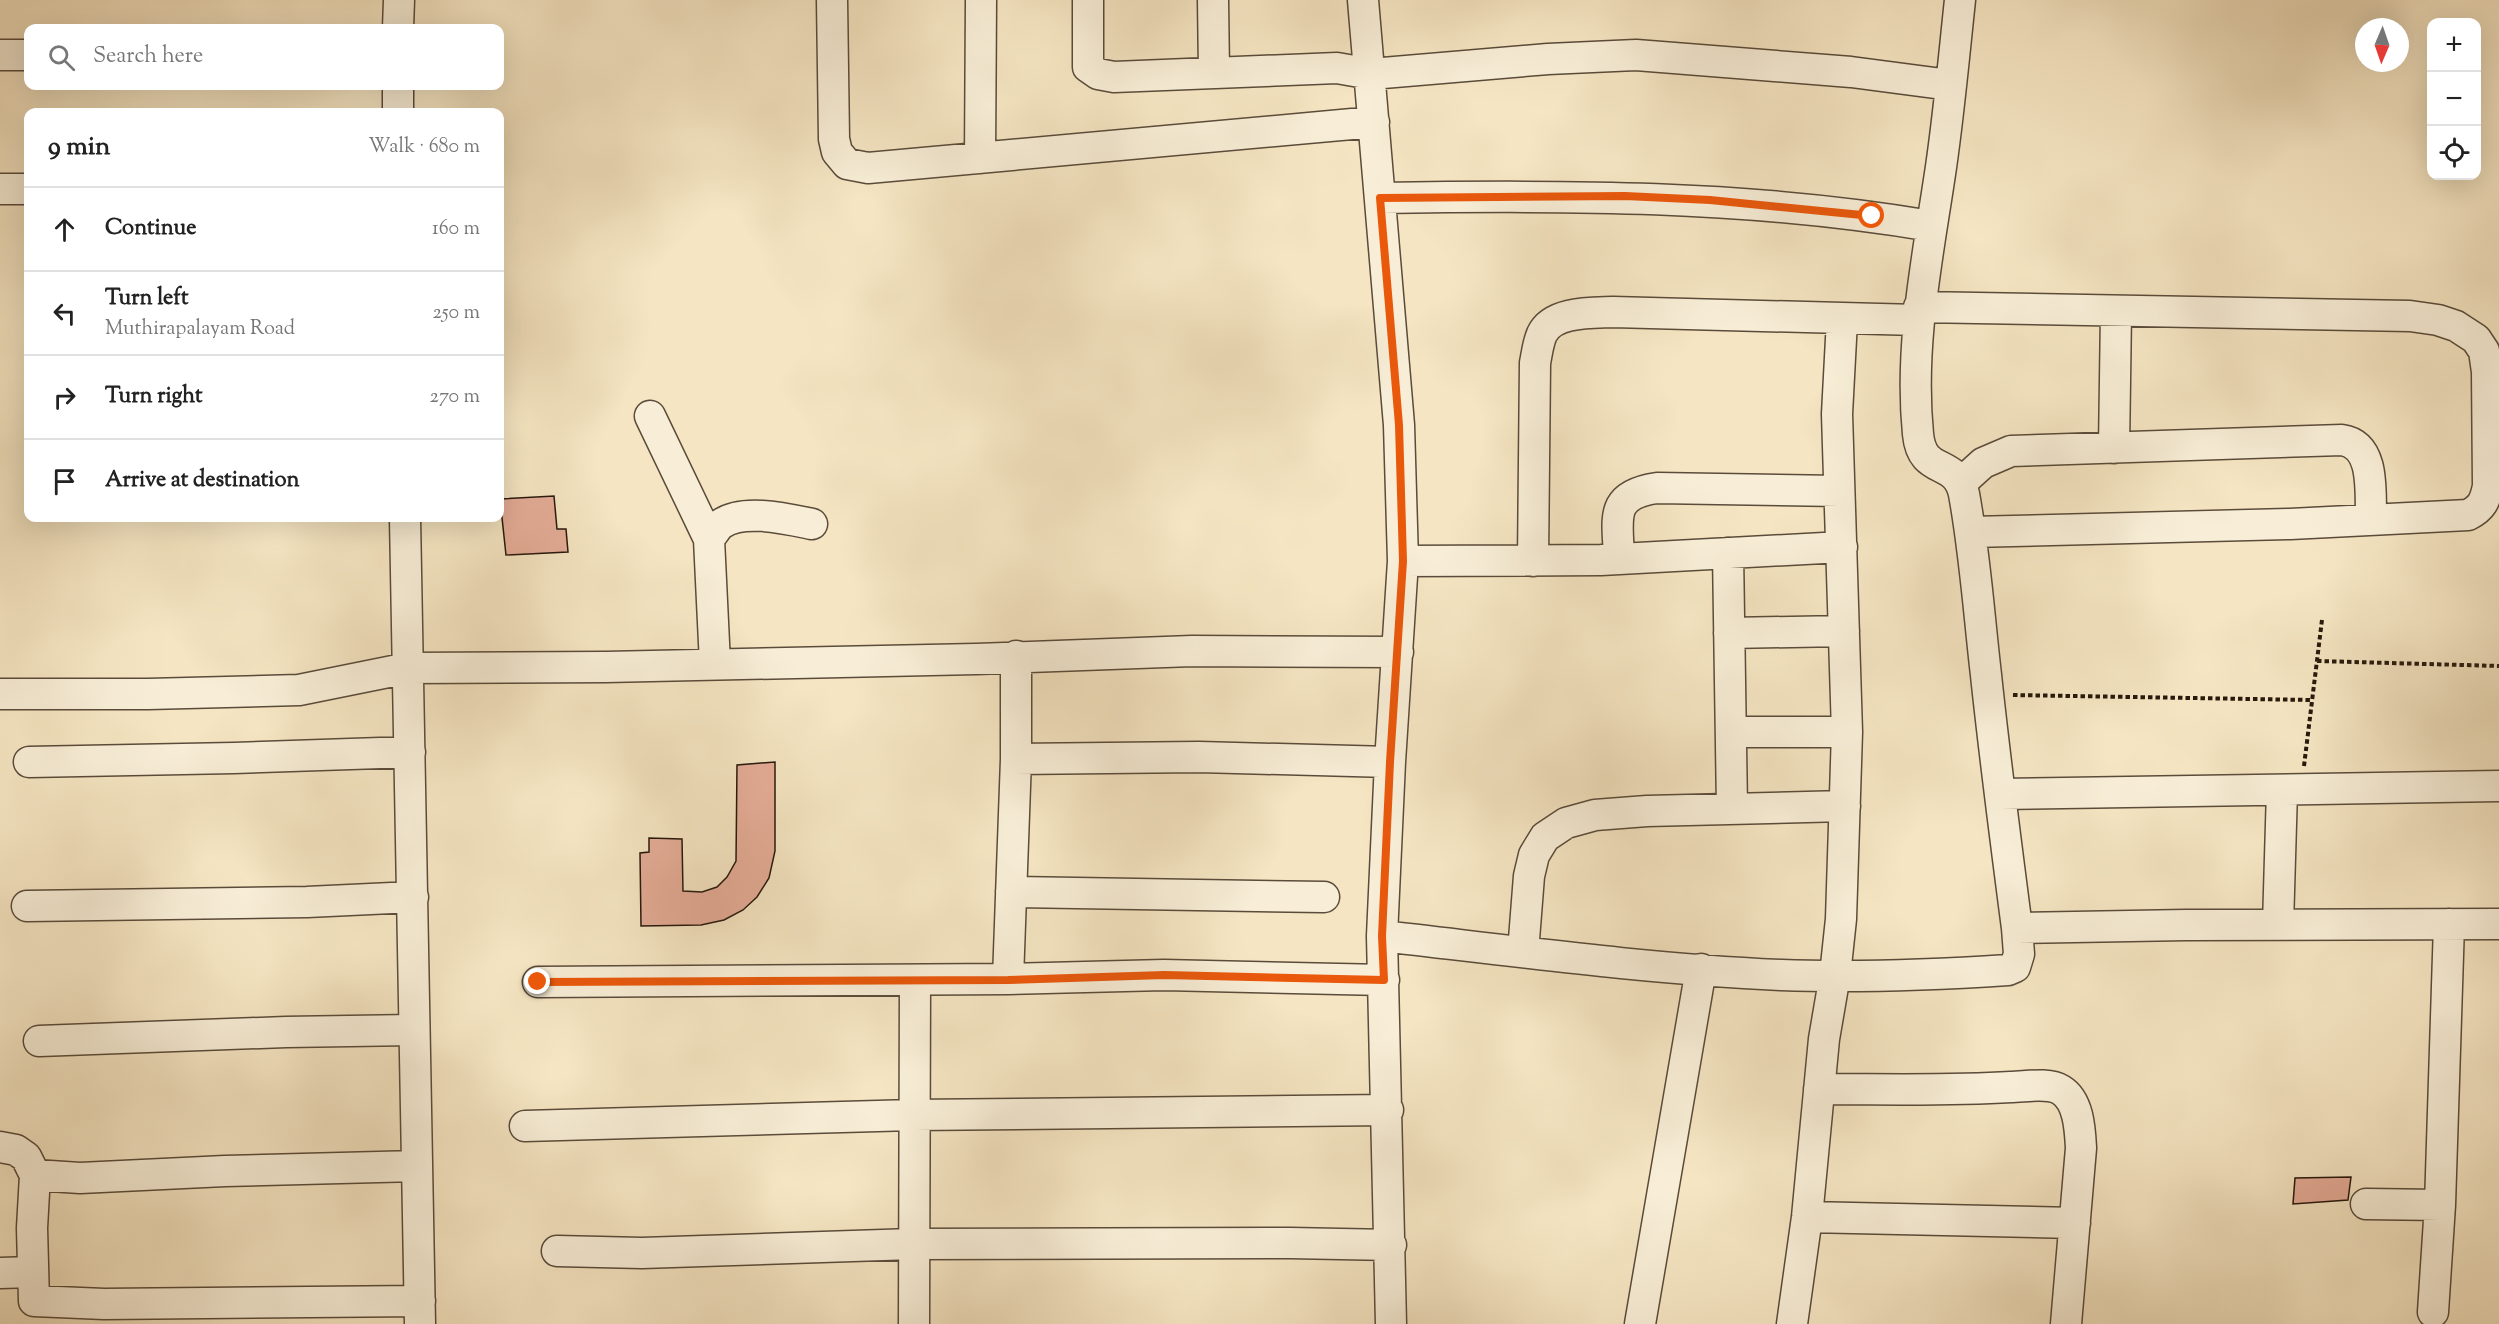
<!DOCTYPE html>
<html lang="en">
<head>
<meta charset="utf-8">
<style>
  :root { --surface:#fff; --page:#f2f2f2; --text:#222; --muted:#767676; --line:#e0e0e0 }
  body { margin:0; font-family:"Sorts Mill Goudy",serif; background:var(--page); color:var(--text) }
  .controls { position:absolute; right:18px; top:18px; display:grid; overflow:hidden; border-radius:12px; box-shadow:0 6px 24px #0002 }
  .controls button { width:54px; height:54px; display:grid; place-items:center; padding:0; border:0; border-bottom:2px solid var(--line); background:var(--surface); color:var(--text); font:30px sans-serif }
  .compass { position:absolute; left:2355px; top:18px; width:54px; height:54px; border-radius:50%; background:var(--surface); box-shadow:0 6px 24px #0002; rotate:182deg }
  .stop { position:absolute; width:18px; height:18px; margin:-14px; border:4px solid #ea580c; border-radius:50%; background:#fff }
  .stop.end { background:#ea580c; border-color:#fff; box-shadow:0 2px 6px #0008 }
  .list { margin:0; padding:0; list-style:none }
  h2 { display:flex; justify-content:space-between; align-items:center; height:78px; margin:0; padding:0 24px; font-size:26px }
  h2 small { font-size:20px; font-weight:400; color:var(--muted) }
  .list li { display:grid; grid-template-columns:39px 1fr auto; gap:18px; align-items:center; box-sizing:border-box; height:84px; padding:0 24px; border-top:2px solid var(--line) }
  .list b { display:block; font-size:22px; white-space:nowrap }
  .list p { margin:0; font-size:20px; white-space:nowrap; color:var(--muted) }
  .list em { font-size:20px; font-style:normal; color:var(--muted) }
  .icon { flex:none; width:33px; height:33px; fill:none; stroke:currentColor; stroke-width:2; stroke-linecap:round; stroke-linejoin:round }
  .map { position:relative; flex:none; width:2499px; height:1324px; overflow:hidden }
  .search { position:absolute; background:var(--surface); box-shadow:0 6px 24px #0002; left:24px; top:24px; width:480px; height:66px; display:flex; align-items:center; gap:15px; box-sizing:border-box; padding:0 21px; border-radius:12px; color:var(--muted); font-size:22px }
  .panel { position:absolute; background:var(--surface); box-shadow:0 6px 24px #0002; left:24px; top:108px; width:480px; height:414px; border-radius:12px }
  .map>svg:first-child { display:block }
</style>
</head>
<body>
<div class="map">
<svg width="2499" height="1324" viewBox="0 0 2499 1324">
  <rect width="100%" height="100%" fill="#f5e5c2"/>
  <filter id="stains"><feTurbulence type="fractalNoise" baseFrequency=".00333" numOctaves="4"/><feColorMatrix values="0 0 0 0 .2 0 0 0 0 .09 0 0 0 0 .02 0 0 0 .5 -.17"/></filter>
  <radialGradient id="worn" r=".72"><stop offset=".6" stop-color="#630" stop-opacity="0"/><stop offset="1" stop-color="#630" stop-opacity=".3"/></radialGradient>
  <path fill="#e5ac97" stroke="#26180c" stroke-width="1.5" d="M 554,496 L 557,529 L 566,529 L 568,552 L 506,555 L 500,499 Z
    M 775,762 L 775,851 L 769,878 L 757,897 L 743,910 L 724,920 L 701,925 L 641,926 L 640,853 L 649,852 L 649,838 L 682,839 L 683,891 L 702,892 L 717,887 L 727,877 L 736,861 L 737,765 Z
    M 2351,1177 L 2348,1200 L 2293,1204 L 2295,1178 Z"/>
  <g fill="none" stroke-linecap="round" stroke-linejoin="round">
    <defs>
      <path id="minor" d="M 832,0 L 834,139 L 837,152 L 847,164 L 868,168 L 1374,122
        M 1088,0 L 1088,67 L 1098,74 L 1114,77 L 1337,68 L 1371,74 L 1548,59 L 1636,55 L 1851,72 L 1950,85
        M 1213,0 L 1214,72
        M 1363,0 L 1399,425 L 1403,561 L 1390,762 L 1382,936 L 1391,1324
        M 398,28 L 399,0
        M 0,55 L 28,55
        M 398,112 L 398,86
        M 980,158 L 981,0
        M 0,189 L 28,189
        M 1380,198 C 1565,195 1748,195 1931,226
        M 1919,307 L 2410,316 L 2438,320 L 2456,326 L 2476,339 L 2484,351 L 2487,372 L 2488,486 C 2485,501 2482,508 2468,515 L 2290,524 L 1971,532
        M 650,416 L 709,539 L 715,664
        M 2114,448 L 2116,312
        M 1961,483 L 1983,463 L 2011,451 L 2342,440 C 2376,445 2370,493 2371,520
        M 405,518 L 420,1324
        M 709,539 C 713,534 717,527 721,524 C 743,508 788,519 812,524
        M 1728,553 L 1732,809
        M 1619,559 C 1618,519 1608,495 1657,488 L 1839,491
        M 1403,561 L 1601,560 L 1842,547
        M 1533,561 L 1535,363 C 1537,353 1538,343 1542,334 C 1553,311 1592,313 1613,312 L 1917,320
        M 1729,633 L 1844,631
        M 0,694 L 148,694 L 299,690 L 408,668 L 606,667 L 976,659 L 1192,651 L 1398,652
        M 1731,732 L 1847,732
        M 1016,759 L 1199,757 L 1390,762
        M 29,762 L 234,758 L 410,752
        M 2001,794 L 2499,786
        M 1011,892 L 1324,897
        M 27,906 L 307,902 L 413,897
        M 2278,925 L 2282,790
        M 2017,928 L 2186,925 L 2499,924
        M 1382,936 C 1515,951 1647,969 1781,975 C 1857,978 1932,975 2008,970 L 2015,967 L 2019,954 L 2017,928 C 2006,844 1995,760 1986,675 C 1979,615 1975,554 1964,494 C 1956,457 1922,477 1918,434 C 1909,344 1928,256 1941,167 C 1949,112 1954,56 1960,0
        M 1523,952 L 1529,876 L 1534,855 L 1545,837 L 1566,823 L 1595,815 L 1647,811 L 1845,806
        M 1008,979 L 1016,759 L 1016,656
        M 538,982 L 1008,979 L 1164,975 L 1384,980
        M 39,1041 L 286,1032 L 413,1030
        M 1819,1089 C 1883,1089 1947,1091 2011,1087 C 2025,1087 2048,1082 2061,1090 C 2079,1101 2080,1130 2081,1148 L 2066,1324
        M 525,1126 L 913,1115 L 1388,1110
        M 0,1147 L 16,1150 L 26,1157 L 35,1175 L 32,1228 L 34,1301 L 104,1304 L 420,1301
        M 35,1175 L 80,1178 L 225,1171 L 417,1166
        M 2366,1204 L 2440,1205
        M 1807,1217 L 2075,1223
        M 557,1251 L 642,1253 L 913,1244 L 1290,1243 L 1391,1245
        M 0,1273 L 33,1272
        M 2433,1312 L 2440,1205 L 2449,924
        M 914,1324 L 915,980
        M 1640,1324 L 1701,969
        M 1792,1324 L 1807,1217 L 1824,1039 L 1835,975 L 1841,919 L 1847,732 L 1837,414 L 1842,320"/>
    </defs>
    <use href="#minor" stroke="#5a4b3a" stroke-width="33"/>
    <path stroke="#26180c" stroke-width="4" stroke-dasharray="4.5 3" stroke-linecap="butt" d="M 2317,661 L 2499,666
      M 2013,695 L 2312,700
      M 2304,766 L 2322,620"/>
    <use href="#minor" stroke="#f8eed7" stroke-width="30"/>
  </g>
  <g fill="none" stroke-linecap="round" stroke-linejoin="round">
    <path stroke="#ea580c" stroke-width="8" d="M 538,982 L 1008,980 L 1164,975 L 1384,980 L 1382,936 L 1390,762 L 1403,561 L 1399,425 L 1380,198 L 1625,196 L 1710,200 L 1872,216"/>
  </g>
  <rect width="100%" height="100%" filter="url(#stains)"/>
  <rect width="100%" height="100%" fill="url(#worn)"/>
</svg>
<div class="controls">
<button>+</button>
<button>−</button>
<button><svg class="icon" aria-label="locate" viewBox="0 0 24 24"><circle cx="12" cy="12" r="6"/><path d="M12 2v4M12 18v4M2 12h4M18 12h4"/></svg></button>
</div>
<svg class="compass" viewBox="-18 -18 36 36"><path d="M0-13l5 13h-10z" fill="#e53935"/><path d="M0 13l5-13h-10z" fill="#767676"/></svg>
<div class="stop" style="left:1872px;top:216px"></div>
<div class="stop end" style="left:538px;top:982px"></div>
<div class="search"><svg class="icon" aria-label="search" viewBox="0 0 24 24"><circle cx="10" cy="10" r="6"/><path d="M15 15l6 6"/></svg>Search here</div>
<section class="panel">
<h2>9 min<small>Walk · 680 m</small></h2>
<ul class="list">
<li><svg class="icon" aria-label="ahead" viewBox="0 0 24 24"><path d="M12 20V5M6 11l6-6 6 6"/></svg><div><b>Continue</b></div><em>160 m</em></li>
<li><svg class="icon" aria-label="left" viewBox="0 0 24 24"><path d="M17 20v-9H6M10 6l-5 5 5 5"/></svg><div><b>Turn left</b><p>Muthirapalayam Road</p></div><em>250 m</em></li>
<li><svg class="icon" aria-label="right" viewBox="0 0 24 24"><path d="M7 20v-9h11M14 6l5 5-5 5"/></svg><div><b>Turn right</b></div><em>270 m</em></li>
<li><svg class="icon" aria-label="arrive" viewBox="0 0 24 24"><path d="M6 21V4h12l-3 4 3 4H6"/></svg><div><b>Arrive at destination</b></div></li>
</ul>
</section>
</div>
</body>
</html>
